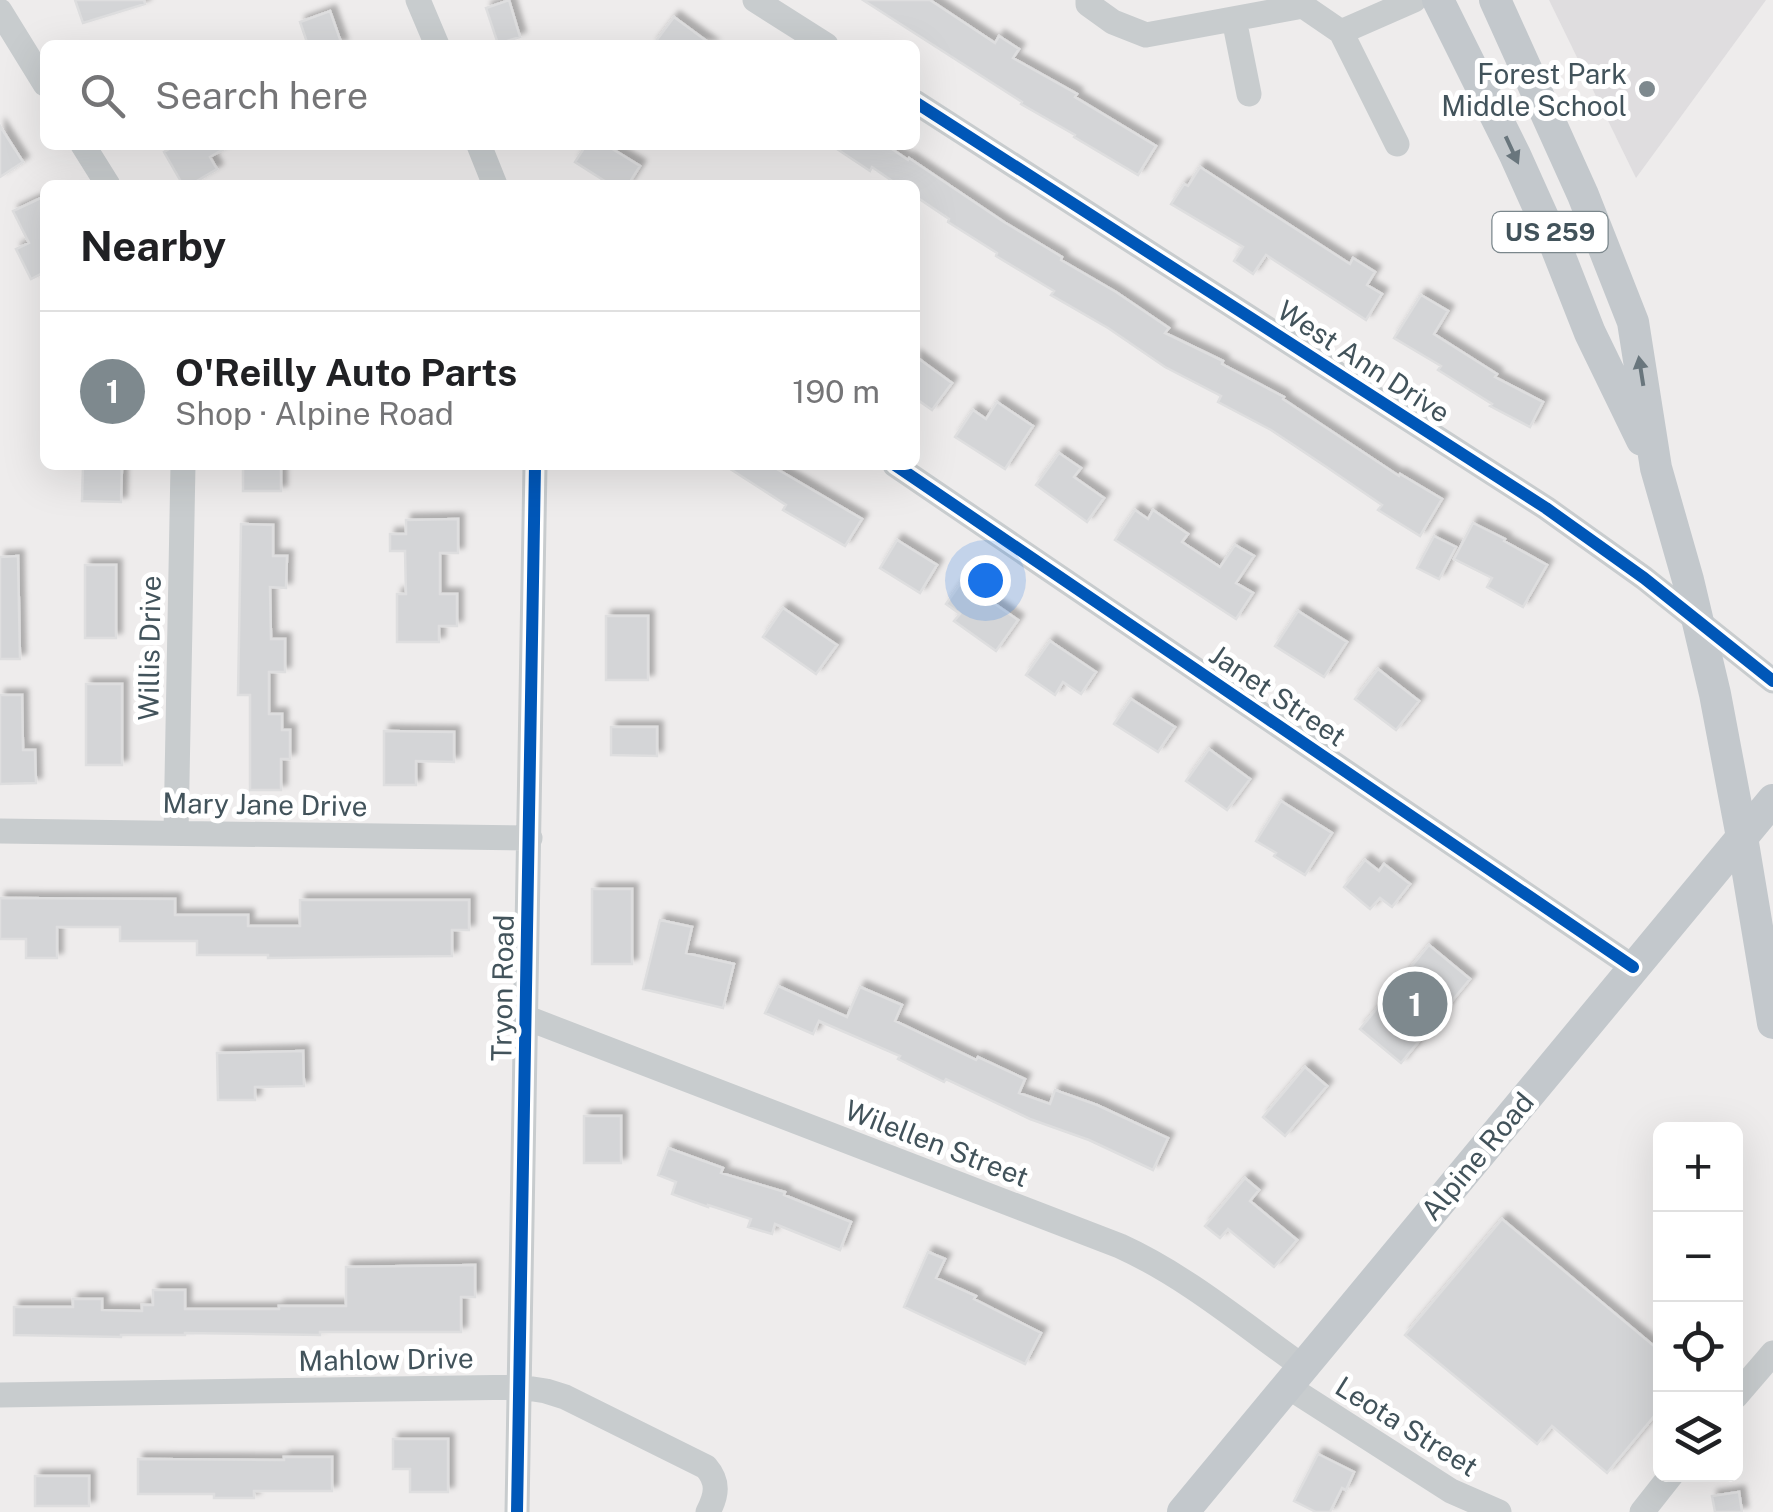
<!DOCTYPE html>
<html lang="en">
<head>
<meta charset="utf-8">
<style>
  :root { --surface:#fff; --page:#f2f2f2; --text:#202124; --muted:#757577; --line:#e0e0e0; --accent:#7e898e }
  body { margin:0; font-family:"Public Sans",sans-serif; background:var(--page); color:var(--text) }
  .controls { position:absolute; right:30px; bottom:30px; display:grid; overflow:hidden; border-radius:15px; box-shadow:0 10px 40px #0002 }
  .controls button { width:90px; height:90px; display:grid; place-items:center; padding:0; border:0; border-bottom:2px solid var(--line); background:var(--surface); color:var(--text); font:50px sans-serif }
  .you { position:absolute; left:985px; top:580px; width:35px; height:35px; margin:-25px; border:8px solid #fff; border-radius:50%; background:#1a73e8; box-shadow:0 0 0 15px #1a73e833 }
  .badge { display:grid; place-items:center; width:65px; height:65px; border-radius:50%; background:var(--accent); color:#fff; font-size:32px; font-weight:700 }
  .pin { position:absolute; translate:-50% -50%; border:5px solid #fff; box-shadow:0 2px 10px #0006 }
  .list { margin:0; padding:0; list-style:none }
  h2 { display:flex; justify-content:space-between; align-items:center; height:130px; margin:0; padding:0 40px; font-size:42px }
  h2 small { font-size:32px; font-weight:400; color:var(--muted) }
  .list li { display:grid; grid-template-columns:65px 1fr auto; gap:30px; align-items:center; box-sizing:border-box; height:160px; padding:0 40px; border-top:2px solid var(--line) }
  .list b { display:block; font-size:38px; white-space:nowrap }
  .list p { margin:0; font-size:32px; white-space:nowrap; color:var(--muted) }
  .list em { font-size:32px; font-style:normal; color:var(--muted) }
  .icon { flex:none; width:55px; height:55px; fill:none; stroke:currentColor; stroke-width:2; stroke-linecap:round; stroke-linejoin:round }
  .map { position:relative; flex:none; width:1773px; height:1512px; overflow:hidden }
  .search { position:absolute; background:var(--surface); box-shadow:0 10px 40px #0002; left:40px; top:40px; width:880px; height:110px; display:flex; align-items:center; gap:25px; box-sizing:border-box; padding:0 35px; border-radius:15px; color:var(--muted); font-size:38px }
  .panel { position:absolute; background:var(--surface); box-shadow:0 10px 40px #0002; left:40px; top:180px; width:880px; height:290px; border-radius:15px }
  .map>svg:first-child { display:block }
</style>
</head>
<body>
<div class="map">
<svg width="1773" height="1512" viewBox="0 0 1773 1512">
  <defs>
    <filter id="shadow"><feDropShadow dx="5.5" dy="-5.5" stdDeviation="2.5" flood-color="#0004"/></filter>
  </defs>
  <rect width="100%" height="100%" fill="#eeecec"/>
  <path fill="#dfdddf" d="M 1549,0 L 1766,0 L 1636,178 Z"/>
  <path fill="#d4d5d7" stroke="#dededf" stroke-width="2.5" filter="url(#shadow)" d="M 75,0 L 144,0 L 145,4 L 83,23 Z
    M 509,0 L 520,37 L 498,44 L 486,8 Z
    M 863,0 L 930,0 L 995,43 L 999,36 L 1019,49 L 1013,58 L 1077,94 L 1075,97 L 1156,146 L 1138,175 L 1074,137 L 1075,135 L 1021,104 L 1022,102 Z
    M 330,11 L 342,45 L 308,45 L 300,22 Z
    M 674,17 L 712,45 L 653,45 Z
    M 0,126 L 23,162 L 0,177 Z
    M 176,145 L 231,145 L 210,157 L 217,169 L 190,185 L 183,185 L 164,152 Z
    M 586,145 L 606,145 L 640,166 L 628,185 L 611,185 L 575,162 Z
    M 831,145 L 886,145 L 908,160 L 909,158 L 1004,222 L 1062,257 L 1061,260 L 1116,292 L 1169,328 L 1165,333 L 1223,361 L 1222,364 L 1284,397 L 1283,399 L 1399,476 L 1400,474 L 1442,499 L 1420,536 L 1378,510 L 1382,505 L 1325,466 L 1271,430 L 1218,402 L 1221,396 L 1165,367 L 1108,328 L 1051,295 L 1054,291 L 996,256 L 997,253 L 948,222 L 949,219 L 915,196 L 915,185 L 898,185 L 872,167 L 870,171 Z
    M 1200,167 L 1350,264 L 1353,258 L 1375,272 L 1367,285 L 1382,294 L 1366,320 L 1266,255 L 1253,274 L 1234,261 L 1243,247 L 1171,204 L 1184,184 L 1188,186 Z
    M 45,196 L 45,277 L 43,273 L 31,279 L 16,249 L 29,243 L 13,211 Z
    M 1421,295 L 1448,311 L 1434,334 L 1497,374 L 1495,377 L 1543,402 L 1530,427 L 1490,406 L 1492,404 L 1438,370 L 1441,366 L 1394,338 Z
    M 915,356 L 952,383 L 932,410 L 915,398 Z
    M 997,402 L 1033,426 L 1005,469 L 955,437 L 973,410 L 986,419 Z
    M 1059,453 L 1081,468 L 1074,477 L 1104,498 L 1087,522 L 1036,485 Z
    M 83,465 L 122,465 L 121,502 L 82,501 Z
    M 243,465 L 281,465 L 281,491 L 243,491 Z
    M 724,465 L 770,465 L 862,519 L 845,546 L 783,510 L 786,505 Z
    M 1135,510 L 1148,519 L 1153,510 L 1188,534 L 1182,542 L 1220,567 L 1235,545 L 1254,556 L 1236,583 L 1253,593 L 1236,619 L 1115,540 Z
    M 458,519 L 458,553 L 440,553 L 440,594 L 457,594 L 457,626 L 439,626 L 439,642 L 397,642 L 397,594 L 406,594 L 405,551 L 390,551 L 390,534 L 406,534 L 406,520 Z
    M 1473,523 L 1505,539 L 1504,541 L 1547,565 L 1523,607 L 1487,587 L 1492,578 L 1454,559 Z
    M 241,524 L 273,525 L 273,556 L 287,556 L 286,588 L 270,587 L 271,639 L 285,639 L 285,672 L 269,672 L 269,714 L 282,714 L 282,730 L 290,730 L 290,759 L 281,759 L 281,790 L 250,790 L 250,695 L 238,695 Z
    M 1434,536 L 1456,547 L 1439,579 L 1417,568 Z
    M 897,540 L 937,565 L 920,593 L 880,568 Z
    M 18,556 L 20,659 L 0,659 L 0,557 Z
    M 85,565 L 116,565 L 116,638 L 85,638 Z
    M 962,581 L 1018,620 L 996,651 L 954,621 L 960,614 L 946,604 Z
    M 783,608 L 837,645 L 816,674 L 763,637 Z
    M 1298,611 L 1347,642 L 1324,677 L 1275,646 Z
    M 606,616 L 648,616 L 648,680 L 606,680 Z
    M 1050,641 L 1096,672 L 1081,694 L 1063,682 L 1055,695 L 1026,675 Z
    M 1378,669 L 1419,701 L 1396,730 L 1355,699 Z
    M 86,684 L 122,684 L 122,765 L 86,765 Z
    M 0,695 L 22,695 L 23,750 L 35,750 L 36,783 L 0,784 Z
    M 1131,699 L 1175,727 L 1158,752 L 1114,724 Z
    M 611,727 L 657,727 L 657,756 L 611,755 Z
    M 384,731 L 454,732 L 454,762 L 416,761 L 416,785 L 384,785 Z
    M 1209,749 L 1250,779 L 1227,810 L 1186,781 Z
    M 1281,801 L 1332,833 L 1305,875 L 1274,856 L 1276,853 L 1256,841 Z
    M 1365,860 L 1379,871 L 1384,864 L 1410,884 L 1392,907 L 1380,898 L 1370,909 L 1344,887 Z
    M 592,889 L 632,889 L 632,964 L 592,964 Z
    M 0,898 L 175,899 L 175,915 L 248,915 L 248,926 L 300,926 L 300,900 L 469,900 L 469,930 L 452,930 L 452,956 L 268,958 L 268,955 L 197,955 L 197,941 L 120,941 L 120,927 L 57,927 L 57,958 L 26,958 L 26,939 L 0,939 Z
    M 660,920 L 692,927 L 686,953 L 734,964 L 723,1008 L 643,989 Z
    M 1429,945 L 1470,979 L 1401,1063 L 1360,1029 Z
    M 778,986 L 847,1017 L 860,987 L 902,1005 L 895,1021 L 976,1060 L 978,1057 L 1025,1079 L 1019,1093 L 1050,1104 L 1055,1090 L 1097,1105 L 1168,1138 L 1153,1170 L 1089,1140 L 1030,1119 L 946,1079 L 944,1082 L 898,1059 L 900,1056 L 819,1021 L 813,1034 L 765,1013 Z
    M 303,1051 L 304,1086 L 255,1087 L 255,1100 L 218,1100 L 217,1053 Z
    M 1305,1067 L 1327,1086 L 1285,1136 L 1263,1117 Z
    M 584,1116 L 621,1116 L 621,1163 L 584,1163 Z
    M 668,1148 L 723,1168 L 721,1173 L 785,1192 L 784,1195 L 851,1222 L 840,1250 L 775,1224 L 772,1234 L 748,1227 L 751,1219 L 708,1205 L 708,1207 L 672,1194 L 676,1182 L 658,1175 Z
    M 1245,1178 L 1259,1190 L 1250,1201 L 1297,1240 L 1274,1267 L 1228,1229 L 1220,1238 L 1205,1226 Z
    M 1502,1219 L 1660,1351 L 1660,1409 L 1607,1473 L 1552,1426 L 1537,1444 L 1405,1335 Z
    M 928,1252 L 945,1259 L 936,1278 L 976,1296 L 974,1299 L 1041,1333 L 1025,1364 L 904,1307 Z
    M 475,1265 L 475,1297 L 461,1297 L 461,1332 L 320,1332 L 320,1335 L 185,1333 L 185,1335 L 121,1335 L 121,1337 L 14,1335 L 14,1307 L 73,1307 L 73,1299 L 102,1299 L 102,1310 L 142,1311 L 142,1305 L 153,1305 L 153,1290 L 185,1290 L 185,1309 L 279,1309 L 279,1306 L 346,1306 L 346,1267 Z
    M 393,1439 L 448,1439 L 448,1492 L 410,1492 L 410,1469 L 393,1469 Z
    M 1318,1454 L 1354,1472 L 1346,1490 L 1342,1488 L 1330,1512 L 1316,1512 L 1294,1501 Z
    M 284,1457 L 332,1457 L 332,1491 L 254,1491 L 254,1498 L 214,1498 L 214,1494 L 138,1494 L 138,1459 L 284,1460 Z
    M 35,1476 L 89,1476 L 89,1506 L 35,1506 Z
    M 1739,1492 L 1742,1512 L 1715,1512 L 1712,1496 Z"/>
  <g fill="none" stroke-linecap="round" stroke-linejoin="round">
    <path stroke="#c8ccce" stroke-width="25" d="M 418,0 L 437,45
      M 755,0 L 826,45
      M 1088,0 L 1088,4 L 1113,22 L 1146,35 L 1303,6 L 1341,32 L 1414,0
      M 0,11 L 45,84
      M 1234,19 L 1249,94
      M 1341,32 L 1397,144
      M 915,102 L 1546,508 L 1644,578 L 1773,681
      M 83,145 L 108,185
      M 479,145 L 495,185
      M 895,465 L 1633,967
      M 0,831 L 530,838
      M 176,833 L 183,465
      M 527,1018 L 1120,1246 C 1186,1276 1244,1325 1302,1366
      M 1287,1386 L 1451,1491 L 1499,1512
      M 0,1395 L 520,1387 L 546,1391 L 565,1397 L 706,1467 C 719,1482 717,1495 708,1512
      M 1736,1396 L 1773,1353
      M 517,1512 L 535,465
      M 1642,1512 L 1672,1474"/>
    <path stroke="#c3c8cc" stroke-width="32" d="M 1438,0 L 1515,155 L 1555,244 L 1590,333 L 1642,440
      M 1495,0 L 1583,195 L 1633,322 L 1656,468 L 1688,580 L 1715,694 L 1742,837 L 1773,1023
      M 1183,1512 L 1773,800"/>
    <defs>
      <path id="cycleway" d="M 915,102 L 1546,508 L 1644,578 L 1773,681
        M 895,465 L 1633,967
        M 517,1512 L 535,465"/>
    </defs>
    <use href="#cycleway" stroke="#fff" stroke-width="19"/>
    <use href="#cycleway" stroke="#0057b8" stroke-width="12"/>
  </g>
  <defs><path id="oneway-solid" d="M-6-.8H1V-3.2L6.5 0L1 3.2V.8H-6Z" transform="scale(2.5)"/></defs>
  <g fill="#69767d">
    <use href="#oneway-solid" transform="translate(1512 150) rotate(65)"/>
    <use href="#oneway-solid" transform="translate(1641 371) rotate(-99)"/>
  </g>
  <circle fill="#7e898e" stroke="#fff" stroke-width="4" cx="1647" cy="89" r="10"/>
  <g text-anchor="middle" dominant-baseline="central" stroke-width="10" stroke-linejoin="round" paint-order="stroke">
    <rect fill="#fff" stroke="#7b878c" stroke-width="2.5" x="1492.5" y="212" width="115" height="40" rx="8"/>
    <g font-size="25" font-weight="bold" fill="#42535b">
      <text x="1550" y="232">US 259</text>
    </g>
    <g font-size="28" fill="#42535b" stroke="#fff" text-anchor="end">
      <text x="1627" y="73">Forest Park<tspan x="1627" dy="32">Middle School</tspan></text>
    </g>
    <g font-size="28" fill="#42535b" stroke="#fff">
      <text transform="translate(1364 361) rotate(33)">West Ann Drive</text>
      <text transform="translate(149 648) rotate(-89)">Willis Drive</text>
      <text transform="translate(1278 695) rotate(34)">Janet Street</text>
      <text transform="translate(265 804) rotate(1)">Mary Jane Drive</text>
      <text transform="translate(502 988) rotate(-89)">Tryon Road</text>
      <text transform="translate(937 1143) rotate(21)">Wilellen Street</text>
      <text transform="translate(1477 1156) rotate(-50)">Alpine Road</text>
      <text transform="translate(386 1359) rotate(-1)">Mahlow Drive</text>
      <text transform="translate(1407 1426) rotate(32)">Leota Street</text>
    </g>
  </g>
</svg>
<div class="controls">
<button>+</button>
<button>−</button>
<button><svg class="icon" aria-label="locate" viewBox="0 0 24 24"><circle cx="12" cy="12" r="6"/><path d="M12 2v4M12 18v4M2 12h4M18 12h4"/></svg></button>
<button><svg class="icon" aria-label="layers" viewBox="0 0 24 24"><path d="M12 4l9 5-9 5-9-5zM3 14l9 5 9-5"/></svg></button>
</div>
<div class="you"></div>
<div class="pin badge" style="left:1415px;top:1004px">1</div>
<div class="search"><svg class="icon" aria-label="search" viewBox="0 0 24 24"><circle cx="10" cy="10" r="6"/><path d="M15 15l6 6"/></svg>Search here</div>
<section class="panel">
<h2>Nearby<small></small></h2>
<ul class="list">
<li><span class="badge">1</span><div><b>O'Reilly Auto Parts</b><p>Shop · Alpine Road</p></div><em>190 m</em></li>
</ul>
</section>
</div>
</body>
</html>
